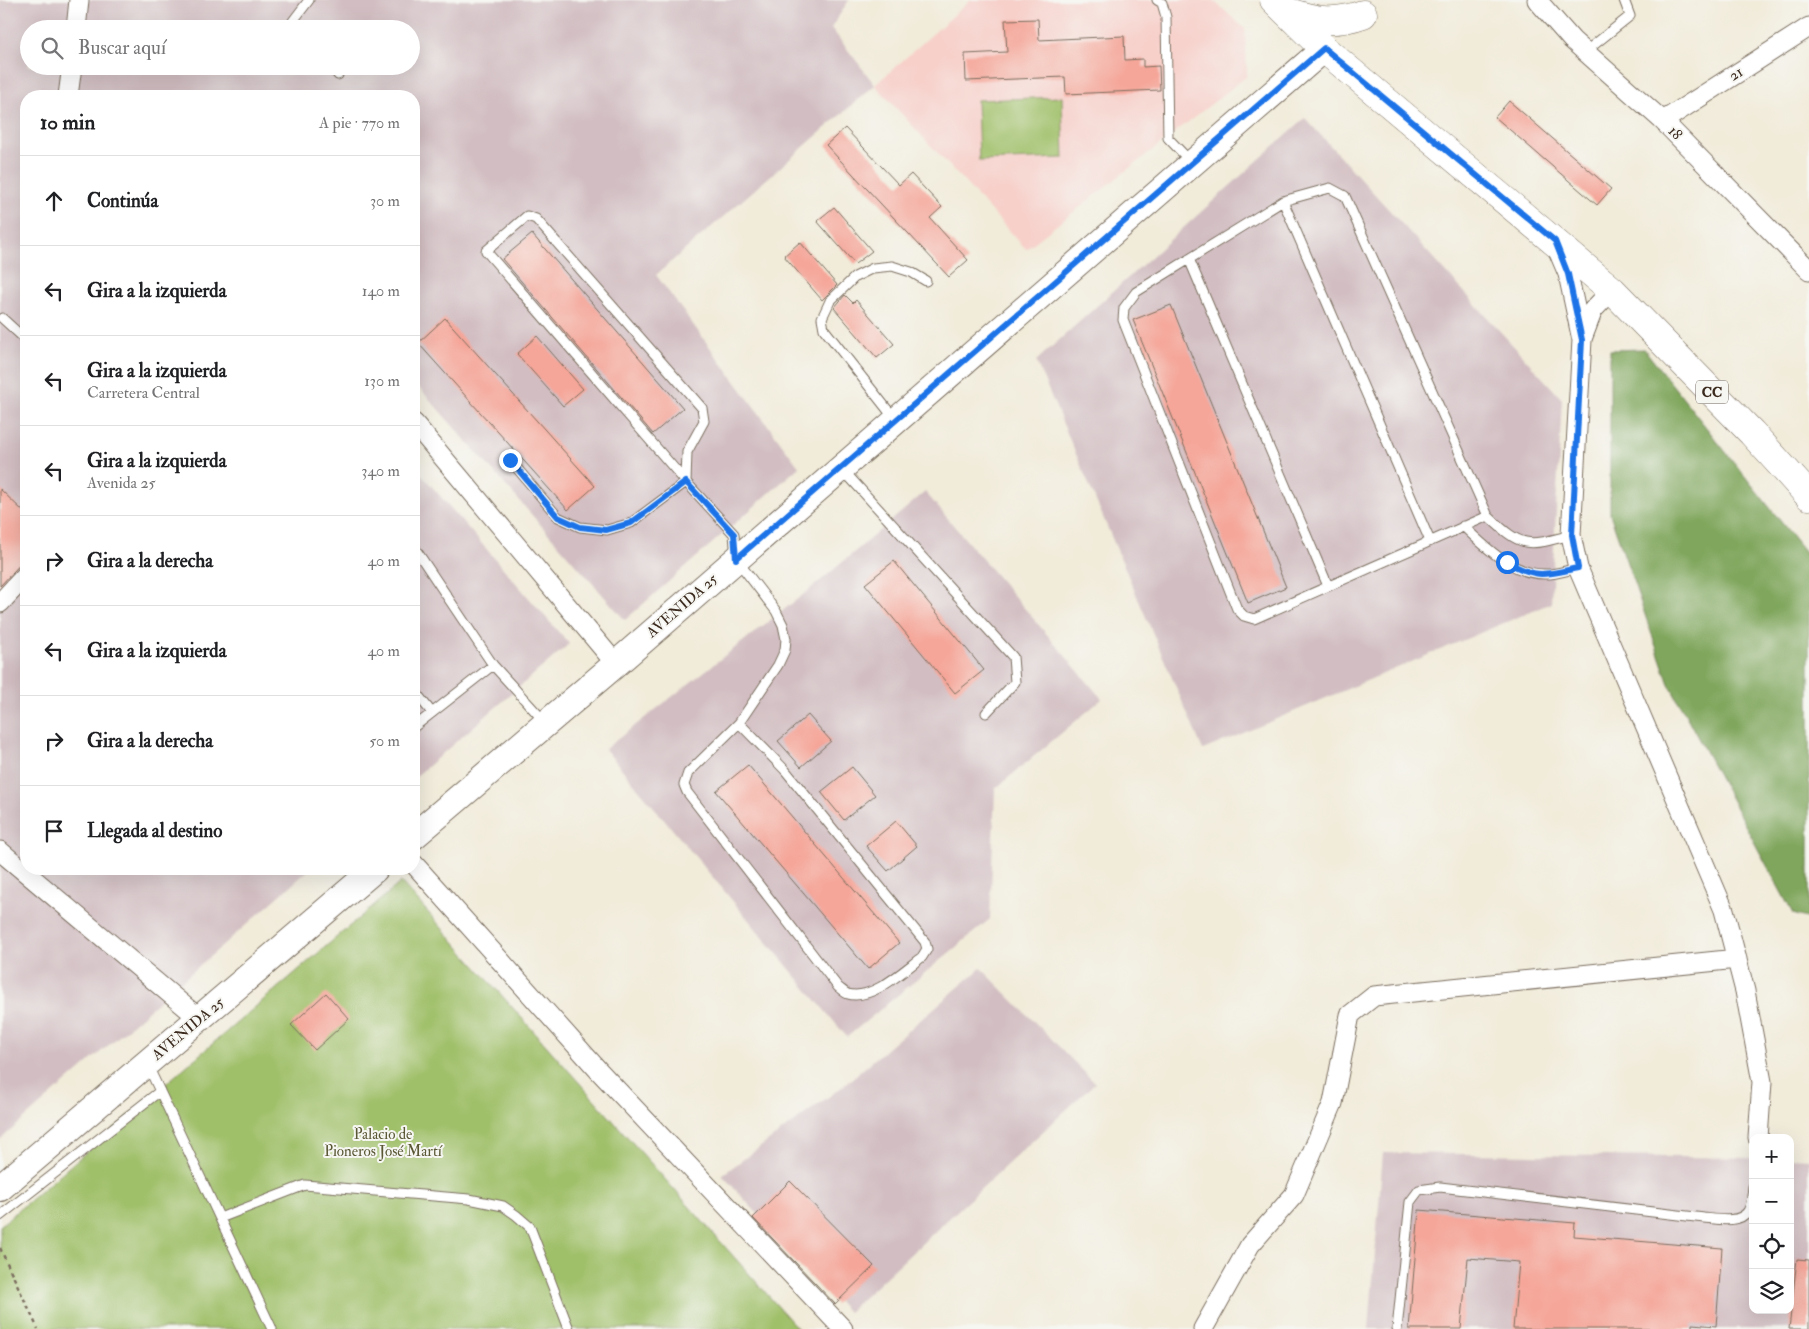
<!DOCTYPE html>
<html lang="es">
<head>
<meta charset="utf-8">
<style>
  :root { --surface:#fff; --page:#f2f2f2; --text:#202124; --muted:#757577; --line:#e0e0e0 }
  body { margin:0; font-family:"IM FELL Double Pica",serif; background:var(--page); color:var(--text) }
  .controls { position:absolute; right:15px; bottom:15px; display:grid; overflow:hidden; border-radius:10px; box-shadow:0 5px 20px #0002 }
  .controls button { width:45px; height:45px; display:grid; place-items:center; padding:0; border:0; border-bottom:1px solid var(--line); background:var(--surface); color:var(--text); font:25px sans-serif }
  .stop { position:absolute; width:15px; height:15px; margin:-11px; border:4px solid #1a73e8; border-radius:50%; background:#fff }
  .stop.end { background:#1a73e8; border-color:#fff; box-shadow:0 1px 5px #0008 }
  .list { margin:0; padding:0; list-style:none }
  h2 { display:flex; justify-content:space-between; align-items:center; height:65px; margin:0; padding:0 20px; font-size:21px }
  h2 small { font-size:16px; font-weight:400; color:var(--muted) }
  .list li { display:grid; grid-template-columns:32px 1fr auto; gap:15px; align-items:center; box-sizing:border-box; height:90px; padding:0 20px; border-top:1px solid var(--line) }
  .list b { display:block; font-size:19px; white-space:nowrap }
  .list p { margin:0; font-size:16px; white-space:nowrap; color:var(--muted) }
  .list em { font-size:16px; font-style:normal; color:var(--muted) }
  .icon { flex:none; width:28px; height:28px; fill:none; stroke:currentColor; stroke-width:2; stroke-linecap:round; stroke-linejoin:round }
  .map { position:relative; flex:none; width:1809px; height:1329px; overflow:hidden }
  .search { position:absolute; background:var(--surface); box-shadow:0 5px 20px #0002; left:20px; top:20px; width:400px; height:55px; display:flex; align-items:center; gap:12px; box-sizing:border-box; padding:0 18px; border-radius:28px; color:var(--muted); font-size:19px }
  .panel { position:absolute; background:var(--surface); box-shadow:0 5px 20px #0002; left:20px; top:90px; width:400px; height:785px; border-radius:20px }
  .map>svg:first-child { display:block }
</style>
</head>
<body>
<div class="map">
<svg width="1809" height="1329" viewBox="0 0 1809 1329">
  <rect width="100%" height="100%" fill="#f6f6f2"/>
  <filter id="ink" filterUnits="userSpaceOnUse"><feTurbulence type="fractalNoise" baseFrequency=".02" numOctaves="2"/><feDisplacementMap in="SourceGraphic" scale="10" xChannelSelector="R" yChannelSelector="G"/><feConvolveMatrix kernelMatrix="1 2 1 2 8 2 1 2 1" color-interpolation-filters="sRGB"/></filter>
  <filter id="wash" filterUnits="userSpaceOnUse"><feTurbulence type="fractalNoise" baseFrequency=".0096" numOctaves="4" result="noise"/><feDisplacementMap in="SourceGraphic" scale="20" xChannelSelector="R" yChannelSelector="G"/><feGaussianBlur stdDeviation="1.12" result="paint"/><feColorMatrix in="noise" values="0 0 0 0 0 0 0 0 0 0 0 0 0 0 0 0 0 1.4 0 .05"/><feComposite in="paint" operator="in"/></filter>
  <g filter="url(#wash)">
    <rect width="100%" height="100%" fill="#f1ebd9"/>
    <path fill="#f7d0ca" d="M 971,0 L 1213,0 L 1245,29 L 1247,76 L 1026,249 L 875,85 Z"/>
    <path fill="#d2bec2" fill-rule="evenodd" d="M 0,0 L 849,0 L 831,28 L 875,85 L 656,275 L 799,467 L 625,620 L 414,382 L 414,96 L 26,96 L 26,869 L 310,869 L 0,1140 ZM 29,29 L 411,29 L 411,66 L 29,66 Z
      M 1305,118 L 1562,399 L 1551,603 L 1203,750 L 1036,361 Z
      M 414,466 L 569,644 L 414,778 Z
      M 925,492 L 1102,699 L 995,789 L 990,919 L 847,1037 L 605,749 L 818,583 Z
      M 981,968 L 1095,1083 L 848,1312 L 722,1175 L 842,1087 Z
      M 1383,1153 L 1753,1158 L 1753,1310 L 1790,1310 L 1790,1158 L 1809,1159 L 1809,1329 L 1369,1329 Z"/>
    <path fill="#9fbf67" stroke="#6d7442" d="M 1062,97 L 1064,158 L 979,161 L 977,100 Z
      M 401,882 L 798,1329 L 0,1329 L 0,1226 Z"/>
    <path fill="#7fa65c" stroke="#5d683d" d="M 1644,349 L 1809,557 L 1809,919 L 1793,914 L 1669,684 L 1610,514 L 1610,350 Z"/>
    <g id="blocks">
      <path fill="#f5a699" d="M 1038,19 L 1039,40 L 1124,36 L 1125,60 L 1143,59 L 1143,67 L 1159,66 L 1160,90 L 1066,94 L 1065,77 L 966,81 L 965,54 L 1007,52 L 1005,20 Z
        M 1509,101 L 1611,189 L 1597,205 L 1495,117 Z
        M 845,128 L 899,185 L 911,174 L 942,207 L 930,218 L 968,260 L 949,277 L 826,145 Z
        M 834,207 L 872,251 L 855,264 L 817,221 Z
        M 532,234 L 683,408 L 653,434 L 502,259 Z
        M 800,242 L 837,285 L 822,300 L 784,256 Z
        M 845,295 L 853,303 L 856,300 L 894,344 L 877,358 L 834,308 Z
        M 1171,305 L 1286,587 L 1248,603 L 1133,320 Z
        M 445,318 L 595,486 L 568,510 L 418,343 Z
        M 537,336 L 583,389 L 563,406 L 517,354 Z
        M 0,489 L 26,514 L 26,558 L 0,586 Z
        M 894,561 L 984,670 L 955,693 L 865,584 Z
        M 808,715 L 831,741 L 801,767 L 778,741 Z
        M 748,765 L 899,943 L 868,969 L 716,791 Z
        M 852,767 L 875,795 L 844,820 L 821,792 Z
        M 896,821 L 917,846 L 888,871 L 866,846 Z
        M 326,993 L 349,1019 L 315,1050 L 291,1025 Z
        M 790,1181 L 874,1266 L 835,1304 L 753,1218 Z
        M 1419,1210 L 1575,1223 L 1574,1236 L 1722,1248 L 1716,1326 L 1692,1324 L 1692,1329 L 1513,1329 L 1519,1262 L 1468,1258 L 1461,1329 L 1409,1329 Z
        M 1797,1259 L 1809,1260 L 1809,1329 L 1789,1329 Z"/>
    </g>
  </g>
  <g filter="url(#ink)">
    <use href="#blocks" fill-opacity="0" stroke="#7b6e5f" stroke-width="1"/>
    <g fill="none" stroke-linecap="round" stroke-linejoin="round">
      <defs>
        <path id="lane" d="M 1157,0 L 1162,3 L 1166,17 L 1168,138 L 1190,161
          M 300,29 L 293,21 L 309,0
          M 1585,52 L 1630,16 L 1624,0
          M 331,66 L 338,75
          M 1283,201 L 1430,541
          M 1189,259 L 1328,586
          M 2,318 L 26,340
          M 894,418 L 824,329 L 822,318 L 830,301 L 855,277 L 873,268 L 892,266 L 911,272 L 926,281
          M 510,460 L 558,517 L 580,527 L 607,530 L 631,523 L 686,482 L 486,251 L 527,216 L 536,219 L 702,408 L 704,421 L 687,452 L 686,482 L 734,534 L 736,559 L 776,611 L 783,625 L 786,639 L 785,650 L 778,665 L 739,723 L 688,773 L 684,785 L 687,792 L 838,987 C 841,989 845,993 848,994 C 872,1001 904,970 922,957 L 927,949 L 925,942 L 785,770 L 739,723
          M 843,470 L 1013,657 L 1015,682 L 986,713
          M 1488,516 L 1254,619 L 1244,616 L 1237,609 L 1123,320 L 1124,308 L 1136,292 L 1283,201 L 1330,188 L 1345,196 L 1488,516 C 1522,548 1526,547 1571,535
          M 1463,526 C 1485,547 1512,574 1544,574 C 1555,575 1567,570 1578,568
          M 414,547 L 493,665 L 544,721
          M 414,690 L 432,713
          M 414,727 L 493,665
          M 148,1066 L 272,1329
          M 0,1216 L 160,1091
          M 220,1218 L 305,1185 L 469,1199 L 503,1206 L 516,1215 L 530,1227 L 569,1329
          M 1397,1329 L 1410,1202 L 1419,1190 L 1440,1187 L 1704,1218 C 1716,1219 1740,1224 1748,1211 C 1752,1205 1752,1194 1753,1187"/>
        <path id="street" d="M 1537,0 L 1572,40 L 1663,121 L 1809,270
          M 76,29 L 79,0
          M 68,96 L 72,66
          M 1663,121 L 1809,27
          M 1557,248 L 1568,274 L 1582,340 L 1571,535 L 1578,568 L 1724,910 L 1745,991 L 1762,1082 L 1758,1138
          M 1582,339 L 1593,310 L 1612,290
          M 414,423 L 616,664
          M 0,603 L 26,575
          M 0,851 L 200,1019
          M 414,864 L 599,1071 L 843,1329
          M 1203,1329 L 1250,1245 L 1294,1195 L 1333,1103 L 1350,1015 L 1374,996 L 1737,959"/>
        <path id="secondary" d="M 414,836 L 616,664 L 1324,49
          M 0,1188 L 375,869"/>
        <path id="primary" d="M 1274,0 L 1324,49 L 1612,290 L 1752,433 L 1809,496
          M 1289,12 C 1316,21 1335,24 1363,14"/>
      </defs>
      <use href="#lane" stroke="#7b6e5f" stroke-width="11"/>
      <use href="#street" stroke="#7b6e5f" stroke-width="21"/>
      <use href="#secondary" stroke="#7b6e5f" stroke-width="28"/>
      <use href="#primary" stroke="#7b6e5f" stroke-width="29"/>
      <path stroke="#7b6e5f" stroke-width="2.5" stroke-dasharray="4 4" stroke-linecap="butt" d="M 0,1248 L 38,1329"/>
      <use href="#lane" stroke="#fff" stroke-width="9"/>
      <use href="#street" stroke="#fff" stroke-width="19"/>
      <use href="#secondary" stroke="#fff" stroke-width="26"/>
      <use href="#primary" stroke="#fff" stroke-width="28"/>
    </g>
  </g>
  <g fill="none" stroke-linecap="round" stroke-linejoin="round" filter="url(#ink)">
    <path stroke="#1a73e8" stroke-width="6" d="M 510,460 L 558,517 L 580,527 L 606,530 L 631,523 L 686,482 L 734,534 L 736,559 L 1324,48 L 1555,241 L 1568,274 L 1582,340 L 1572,535 L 1578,568 C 1544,575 1538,579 1507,562"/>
  </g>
  <g text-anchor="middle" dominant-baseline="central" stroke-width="4" stroke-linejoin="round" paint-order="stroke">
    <rect fill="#f6f6f2" stroke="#73675e" stroke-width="1" x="1696" y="380.5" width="32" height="23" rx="4"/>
    <g font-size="14" font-weight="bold" fill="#3b2a1e">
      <text x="1712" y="392">CC</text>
    </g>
    <g font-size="15" fill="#3b2a1e" stroke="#f6f6f2">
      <text transform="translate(1736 74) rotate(-33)">21</text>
      <text transform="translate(1675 133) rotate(46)">18</text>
      <text transform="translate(682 606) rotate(-41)">AVENIDA 25</text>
      <text transform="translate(188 1029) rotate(-40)">AVENIDA 25</text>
    </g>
    <g font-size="15" fill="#595734" stroke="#f6f6f2">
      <text x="383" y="1134">Palacio de<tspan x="383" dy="17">Pioneros José Martí</tspan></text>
    </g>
  </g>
</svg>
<div class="controls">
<button>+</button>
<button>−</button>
<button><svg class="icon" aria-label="locate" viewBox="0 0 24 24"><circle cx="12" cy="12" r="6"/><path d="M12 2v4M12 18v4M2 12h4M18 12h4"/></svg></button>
<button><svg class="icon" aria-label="layers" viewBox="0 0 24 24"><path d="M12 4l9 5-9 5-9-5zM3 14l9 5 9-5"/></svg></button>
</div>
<div class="stop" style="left:1507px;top:562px"></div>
<div class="stop end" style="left:510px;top:460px"></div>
<div class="search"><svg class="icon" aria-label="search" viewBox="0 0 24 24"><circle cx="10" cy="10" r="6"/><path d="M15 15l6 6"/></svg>Buscar aquí</div>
<section class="panel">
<h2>10 min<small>A pie · 770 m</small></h2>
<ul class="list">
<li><svg class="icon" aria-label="ahead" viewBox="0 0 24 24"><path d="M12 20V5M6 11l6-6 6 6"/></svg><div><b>Continúa</b></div><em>30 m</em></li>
<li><svg class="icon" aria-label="left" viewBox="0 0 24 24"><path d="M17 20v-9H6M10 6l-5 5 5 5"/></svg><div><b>Gira a la izquierda</b></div><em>140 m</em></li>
<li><svg class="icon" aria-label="left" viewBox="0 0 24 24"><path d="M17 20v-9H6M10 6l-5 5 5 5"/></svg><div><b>Gira a la izquierda</b><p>Carretera Central</p></div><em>130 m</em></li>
<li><svg class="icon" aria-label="left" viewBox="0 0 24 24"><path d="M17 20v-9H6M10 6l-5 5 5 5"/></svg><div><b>Gira a la izquierda</b><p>Avenida 25</p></div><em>340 m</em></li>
<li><svg class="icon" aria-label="right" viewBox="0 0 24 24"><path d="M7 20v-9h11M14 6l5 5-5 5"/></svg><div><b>Gira a la derecha</b></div><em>40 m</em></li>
<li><svg class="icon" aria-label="left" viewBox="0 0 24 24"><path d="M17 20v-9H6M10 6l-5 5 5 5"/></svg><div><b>Gira a la izquierda</b></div><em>40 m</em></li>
<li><svg class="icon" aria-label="right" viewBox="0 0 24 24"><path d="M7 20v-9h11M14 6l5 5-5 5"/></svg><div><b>Gira a la derecha</b></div><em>50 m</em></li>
<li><svg class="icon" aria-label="arrive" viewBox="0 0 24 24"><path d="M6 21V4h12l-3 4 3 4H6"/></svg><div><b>Llegada al destino</b></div></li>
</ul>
</section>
</div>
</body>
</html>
